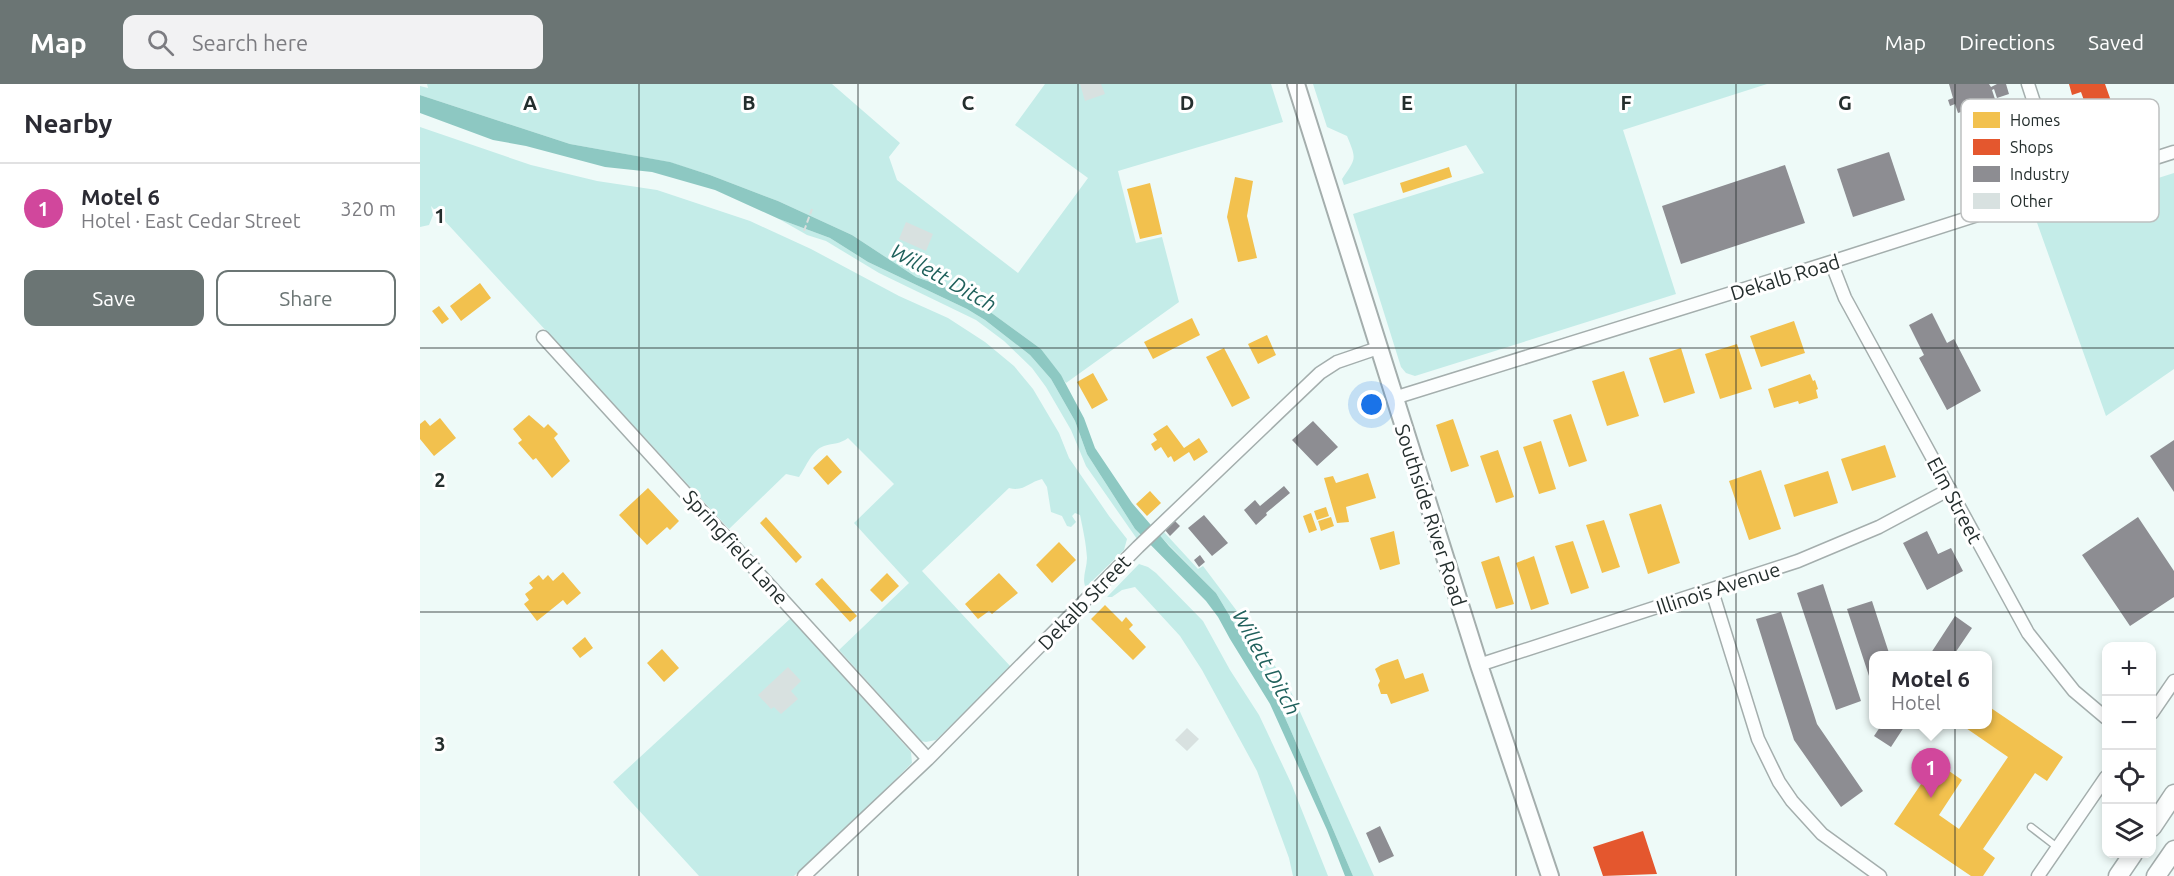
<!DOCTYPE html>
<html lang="en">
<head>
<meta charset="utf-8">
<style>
  :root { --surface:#fff; --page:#f2f2f3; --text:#2b2b33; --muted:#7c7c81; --line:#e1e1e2; --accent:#6b7574 }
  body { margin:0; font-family:Ubuntu,sans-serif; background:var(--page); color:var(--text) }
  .controls { position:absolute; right:18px; bottom:18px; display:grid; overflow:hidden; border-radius:12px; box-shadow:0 3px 9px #0003 }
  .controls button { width:54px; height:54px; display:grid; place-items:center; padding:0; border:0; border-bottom:2px solid var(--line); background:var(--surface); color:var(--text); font:30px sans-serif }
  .you { position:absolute; left:952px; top:321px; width:21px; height:21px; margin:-15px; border:4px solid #fff; border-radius:50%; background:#1a73e8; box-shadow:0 0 0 9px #1a73e833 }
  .badge { display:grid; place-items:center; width:39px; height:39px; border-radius:50%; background:var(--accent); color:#fff; font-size:20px; font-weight:700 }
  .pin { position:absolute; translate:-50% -50px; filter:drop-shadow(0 2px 3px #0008) }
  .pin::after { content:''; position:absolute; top:32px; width:21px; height:18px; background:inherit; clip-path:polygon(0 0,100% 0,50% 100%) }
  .popup { position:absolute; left:1449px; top:567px; width:123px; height:78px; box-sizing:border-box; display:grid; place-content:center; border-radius:12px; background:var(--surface); filter:drop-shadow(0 2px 4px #0005); font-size:20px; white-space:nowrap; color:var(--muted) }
  .popup b { font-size:22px; color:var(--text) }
  .popup::after { content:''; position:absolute; left:50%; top:100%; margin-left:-12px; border:12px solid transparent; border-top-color:var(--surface) }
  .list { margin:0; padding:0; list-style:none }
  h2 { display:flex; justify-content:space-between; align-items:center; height:78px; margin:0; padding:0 24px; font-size:26px }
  h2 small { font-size:20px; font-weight:400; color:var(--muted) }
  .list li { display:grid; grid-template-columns:39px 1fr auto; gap:18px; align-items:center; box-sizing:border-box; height:90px; padding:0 24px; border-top:2px solid var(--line) }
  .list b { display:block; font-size:22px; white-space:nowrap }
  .list p { margin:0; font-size:20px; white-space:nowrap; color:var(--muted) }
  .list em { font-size:20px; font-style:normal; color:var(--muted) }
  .actions { display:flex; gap:12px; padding:18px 24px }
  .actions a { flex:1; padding:14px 0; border:2px solid var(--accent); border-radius:12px; text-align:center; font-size:21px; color:var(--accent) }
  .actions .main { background:var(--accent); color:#fff }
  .icon { flex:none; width:33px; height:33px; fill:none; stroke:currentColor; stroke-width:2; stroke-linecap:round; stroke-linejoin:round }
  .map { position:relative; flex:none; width:1754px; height:792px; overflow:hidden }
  header { display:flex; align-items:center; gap:36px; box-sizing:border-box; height:84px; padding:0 30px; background:var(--accent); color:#fff }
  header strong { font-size:28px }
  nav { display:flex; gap:33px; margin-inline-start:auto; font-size:21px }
  .search { width:420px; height:54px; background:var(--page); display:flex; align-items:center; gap:15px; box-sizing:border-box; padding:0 21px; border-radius:12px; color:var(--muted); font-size:22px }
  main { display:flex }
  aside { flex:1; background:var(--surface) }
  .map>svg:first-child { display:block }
</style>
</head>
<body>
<header>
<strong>Map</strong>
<div class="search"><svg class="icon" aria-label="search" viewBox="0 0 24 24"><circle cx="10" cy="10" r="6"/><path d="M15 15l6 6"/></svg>Search here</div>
<nav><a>Map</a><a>Directions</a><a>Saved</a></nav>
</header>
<main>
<aside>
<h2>Nearby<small></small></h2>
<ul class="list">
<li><span class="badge" style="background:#d1479c">1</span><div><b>Motel 6</b><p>Hotel · East Cedar Street</p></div><em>320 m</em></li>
</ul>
<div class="actions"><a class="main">Save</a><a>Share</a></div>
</aside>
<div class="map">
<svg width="1754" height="792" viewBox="0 0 1754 792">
  <rect width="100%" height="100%" fill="#eefaf8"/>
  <path fill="#c4ece8" d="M 7,0 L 412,0 L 480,59 L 469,73 L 477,96 L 598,189 L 668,94 L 595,41 L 625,0 L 851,0 L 863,38 L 698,87 L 716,159 L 742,153 L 759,218 L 646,299 L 621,265 L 547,211 L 496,193 L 432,151 L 358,117 L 290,91 L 249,78 L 150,60 L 0,11 L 0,2 L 8,4 Z
    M 893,0 L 1347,0 L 1203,46 L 1256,210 L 995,292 L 986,289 L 981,283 L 933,130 L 1064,89 L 1046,61 L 924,101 L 922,95 C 936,74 937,76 927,52 L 907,43 Z
    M 0,43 L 111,81 L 177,97 L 237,106 L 330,137 L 391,165 L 479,212 L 528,234 L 565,258 L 594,282 L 613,305 L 639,349 L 649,374 L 689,432 L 707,455 L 704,466 L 668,501 L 665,502 C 662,494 667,483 667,474 C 666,458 663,446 660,431 L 655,429 L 652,432 L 656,438 L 651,443 L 647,442 L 642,432 L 631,428 L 627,403 L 622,395 C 609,398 604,408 589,404 L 502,487 L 591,583 L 516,656 L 506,658 L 501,657 L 419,566 L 489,499 L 434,439 L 474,400 L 428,354 C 420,360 414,359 404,362 C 392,366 386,383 379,393 L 366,390 L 309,445 L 11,122 L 13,131 L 9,141 L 0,143 Z
    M 1754,89 L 1754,285 L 1686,332 L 1615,133 Z
    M 359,135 L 410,154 L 448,178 L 547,225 L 565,236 L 610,271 L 631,295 L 655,337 L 667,370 L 715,445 L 721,452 L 717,455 L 666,382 L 651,346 L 626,303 L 612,284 L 584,257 L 556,236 L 459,189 L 406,157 L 387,151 Z
    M 743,447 L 778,485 L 783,482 L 841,559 L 872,610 L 954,792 L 933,792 L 871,647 L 853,607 L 839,581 L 796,509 L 739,451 Z
    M 719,480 L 728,483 L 736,489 L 783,537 L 810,586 L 839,631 L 871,699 L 908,792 L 873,792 L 869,774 L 837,687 L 782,586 L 760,552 L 715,503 L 702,506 L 692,513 L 687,513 Z
    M 371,534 L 491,668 L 492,679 L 454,717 L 374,792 L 279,792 L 193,698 Z"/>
  <path fill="#8dc8c2" d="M 0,11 L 150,60 L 250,78 L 290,91 L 358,117 L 432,151 L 496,193 L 547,211 L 621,265 L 641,291 L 664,334 L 675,364 L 712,419 L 749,462 L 796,509 L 839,581 L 853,607 L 871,647 L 933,792 L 925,792 L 907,746 L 850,620 L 810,555 L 798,533 L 786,517 L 715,445 L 667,370 L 655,337 L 631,295 L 610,271 L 565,236 L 547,225 L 448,178 L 410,154 L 359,135 L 295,106 L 232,88 L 185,83 L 106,62 L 73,56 L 0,29 Z"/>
  <path fill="#f2c14e" d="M 1029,83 L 1032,93 L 983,109 L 980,99 Z
    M 815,93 L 833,97 L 827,132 L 837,174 L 818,178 L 807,133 Z
    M 730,99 L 742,150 L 720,155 L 707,105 Z
    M 60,199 L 71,214 L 41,237 L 30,222 Z
    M 19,222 L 29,235 L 22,240 L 12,227 Z
    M 772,234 L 780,251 L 733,275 L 724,258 Z
    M 1374,237 L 1385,269 L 1341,283 L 1330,252 Z
    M 847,251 L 856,271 L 838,280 L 828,260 Z
    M 1317,260 L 1332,305 L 1300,315 L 1285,270 Z
    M 804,264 L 830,314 L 812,323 L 786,273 Z
    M 1261,264 L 1275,309 L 1244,319 L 1229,274 Z
    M 1204,287 L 1219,332 L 1187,342 L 1172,297 Z
    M 673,289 L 688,316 L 672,325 L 657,298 Z
    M 1390,290 L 1393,297 L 1395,296 L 1398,305 L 1396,306 L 1398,314 L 1379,320 L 1378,317 L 1354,324 L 1348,305 Z
    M 1151,330 L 1167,377 L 1149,383 L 1133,336 Z
    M 109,331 L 124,344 L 128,340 L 138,350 L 134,354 L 150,377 L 132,394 L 116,374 L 113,376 L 98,359 L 102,356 L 93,345 Z
    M 20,334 L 36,354 L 14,372 L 0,355 L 0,340 L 5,336 L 10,342 Z
    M 1033,335 L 1049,382 L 1031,388 L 1016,341 Z
    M 747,341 L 764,364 L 779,354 L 788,368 L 774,377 L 769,368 L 754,378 L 751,372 L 748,374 L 741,363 L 735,367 L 731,360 L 737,356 L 733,350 Z
    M 1121,357 L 1136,405 L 1119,410 L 1103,363 Z
    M 1465,361 L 1476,393 L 1432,407 L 1421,375 Z
    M 1078,366 L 1094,413 L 1076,419 L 1060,372 Z
    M 407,371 L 422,388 L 408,401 L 393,384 Z
    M 1341,386 L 1361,445 L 1329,456 L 1309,397 Z
    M 1408,387 L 1418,419 L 1374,433 L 1364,401 Z
    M 948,389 L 956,414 L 926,423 L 929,438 L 917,439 L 904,394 L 913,392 L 916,399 Z
    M 228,404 L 259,437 L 250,446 L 247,443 L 227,461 L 199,431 Z
    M 730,407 L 741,419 L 727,432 L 716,420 Z
    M 1241,420 L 1260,479 L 1228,490 L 1209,430 Z
    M 906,423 L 909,432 L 897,436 L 894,427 Z
    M 891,429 L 897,446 L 889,449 L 883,432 Z
    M 346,433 L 382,473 L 376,479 L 340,439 Z
    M 911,433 L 914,442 L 901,447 L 898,437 Z
    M 1184,436 L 1200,483 L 1182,489 L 1166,441 Z
    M 974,447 L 980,480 L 960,486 L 950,454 Z
    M 1153,457 L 1169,504 L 1151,510 L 1135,462 Z
    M 639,458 L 656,476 L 632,499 L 616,481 Z
    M 1079,472 L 1094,520 L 1076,525 L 1061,478 Z
    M 1114,472 L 1129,520 L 1111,526 L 1096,479 Z
    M 143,488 L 161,509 L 147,521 L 143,516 L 117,537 L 104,520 L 109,516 L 105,510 L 113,504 L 109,499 L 119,491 L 123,496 L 128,491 L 133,497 Z
    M 467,489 L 479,502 L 462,518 L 450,506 Z
    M 579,489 L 598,509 L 572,530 L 569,527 L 558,535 L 545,520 Z
    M 402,494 L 437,532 L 430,538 L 395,500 Z
    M 685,521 L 702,538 L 706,533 L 713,541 L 709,545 L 726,563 L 713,576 L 671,535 Z
    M 165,553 L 173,564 L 160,574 L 152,564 Z
    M 242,565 L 259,584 L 244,598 L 227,579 Z
    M 978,575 L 985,595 L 1003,589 L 1009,607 L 971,620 L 967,610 L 961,610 L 958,601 L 960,597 L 955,585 L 961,581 Z
    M 1568,622 L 1643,673 L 1627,697 L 1615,689 L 1563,765 L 1575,774 L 1563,792 L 1551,792 L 1474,740 L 1516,678 L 1542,696 L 1519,731 L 1539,745 L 1588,673 L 1543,642 L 1544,640 L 1568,640 Z"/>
  <path fill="#e4572e" d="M 1649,0 L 1685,0 L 1691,17 L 1667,25 L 1661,8 L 1652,11 Z
    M 1223,747 L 1237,790 L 1183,792 L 1173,763 Z"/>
  <path fill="#8d8d92" d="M 1529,0 L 1569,0 L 1571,3 L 1577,0 L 1586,0 L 1589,10 L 1577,14 L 1574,5 L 1572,6 L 1596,79 L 1583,84 L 1584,89 L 1578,91 L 1577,86 L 1571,88 L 1550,25 L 1538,29 L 1535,20 L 1530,22 L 1528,16 L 1533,14 Z
    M 1469,68 L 1485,116 L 1433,133 L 1417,85 Z
    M 1365,81 L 1385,139 L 1261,180 L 1242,122 Z
    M 1512,229 L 1527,259 L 1534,255 L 1561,307 L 1527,326 L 1499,274 L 1504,271 L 1489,241 Z
    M 893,337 L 918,363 L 897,382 L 872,356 Z
    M 1754,356 L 1754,408 L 1730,372 Z
    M 864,402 L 870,409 L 846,429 L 847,431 L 836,441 L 824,426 L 835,416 L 840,422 Z
    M 784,431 L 808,459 L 792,472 L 768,444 Z
    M 1718,433 L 1754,487 L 1754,513 L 1710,542 L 1662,471 Z
    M 755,437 L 760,442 L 750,452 L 745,446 Z
    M 1507,447 L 1518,470 L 1531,464 L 1543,487 L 1507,506 L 1483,459 Z
    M 780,471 L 785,478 L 779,483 L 774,476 Z
    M 1403,500 L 1441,617 L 1416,626 L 1377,509 Z
    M 1452,517 L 1470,572 L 1454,572 L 1454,593 L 1450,595 L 1427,525 Z
    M 1361,528 L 1397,640 L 1443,707 L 1421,723 L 1374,656 L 1336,535 Z
    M 1535,532 L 1552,544 L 1533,572 L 1509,572 Z
    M 1462,640 L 1486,640 L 1471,663 L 1454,652 Z
    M 960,742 L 974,772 L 959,779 L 946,749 Z"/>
  <path fill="#d8e1e0" d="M 660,0 L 681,0 L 685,10 L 665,17 Z
    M 486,138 L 513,150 L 506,167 L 479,155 Z
    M 368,583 L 381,597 L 371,607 L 378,615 L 361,630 L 354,623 L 351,625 L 338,611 Z
    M 767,644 L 779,655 L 767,667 L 755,656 Z"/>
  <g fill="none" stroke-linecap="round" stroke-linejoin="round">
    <defs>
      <path id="service" d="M 1611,743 L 1637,763"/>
      <path id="minor" d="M 1608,0 L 1642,104
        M 1411,178 L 1425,214 L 1608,549 L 1654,607 L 1686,634
        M 123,253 L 508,675
        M 974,314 L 1411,178 L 1754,68
        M 1292,507 L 1338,655 L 1359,698 L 1372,717 L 1402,750 L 1460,792
        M 1059,581 L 1378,477 L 1459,443 L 1530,405
        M 1732,629 L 1754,597
        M 384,792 L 508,675 L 718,463 L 900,289 L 917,278 L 958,264
        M 1618,792 L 1686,693"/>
      <path id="secondary" d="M 876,0 L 1059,581 L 1130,792"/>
      <path id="primary" d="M 1732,743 L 1754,710
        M 1698,792 L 1713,770
        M 1736,792 L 1754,766"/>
    </defs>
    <use href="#service" stroke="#a4aead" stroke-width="9"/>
    <use href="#minor" stroke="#a4aead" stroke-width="15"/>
    <use href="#secondary" stroke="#a4aead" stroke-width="20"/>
    <use href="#primary" stroke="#a4aead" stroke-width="21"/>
    <path stroke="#dadedd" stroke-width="2" stroke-dasharray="6 3" stroke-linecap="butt" d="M 384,147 L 392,125"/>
    <use href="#service" stroke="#fcfefe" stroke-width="6"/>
    <use href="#minor" stroke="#fcfefe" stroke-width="12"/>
    <use href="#secondary" stroke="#fcfefe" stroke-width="16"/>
    <use href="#primary" stroke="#fcfefe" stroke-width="18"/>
  </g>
  <path fill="none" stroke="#242e2d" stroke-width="1.5" stroke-opacity="0.55" d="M 219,0 L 219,792M 438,0 L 438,792M 658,0 L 658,792M 877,0 L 877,792M 1096,0 L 1096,792M 1316,0 L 1316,792M 1535,0 L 1535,792M 0,264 L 1754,264M 0,528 L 1754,528"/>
  <g text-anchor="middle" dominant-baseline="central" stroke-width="6" stroke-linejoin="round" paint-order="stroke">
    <g font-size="20" fill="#242e2d" stroke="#fff">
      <text transform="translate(1365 193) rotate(-17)">Dekalb Road</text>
      <text transform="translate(1535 416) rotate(62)">Elm Street</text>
      <text transform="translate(1011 431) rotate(72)">Southside River Road</text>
      <text transform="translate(316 463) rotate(48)">Springfield Lane</text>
      <text transform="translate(1298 504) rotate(-18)">Illinois Avenue</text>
      <text transform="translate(664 518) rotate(-46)">Dekalb Street</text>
    </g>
    <g font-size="21" font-style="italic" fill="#20615c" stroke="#fff">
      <text transform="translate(524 193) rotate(29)">Willett Ditch</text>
      <text transform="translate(847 578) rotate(61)">Willett Ditch</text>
    </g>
  </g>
  <rect x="1541" y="15" width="198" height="123" rx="9" fill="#fff" stroke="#bdc0c0" stroke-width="1.5"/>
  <rect x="1553" y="28" width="27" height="16" fill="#f2c14e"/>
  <rect x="1553" y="55" width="27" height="16" fill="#e4572e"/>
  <rect x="1553" y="82" width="27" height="16" fill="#8d8d92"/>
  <rect x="1553" y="109" width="27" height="16" fill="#d8e1e0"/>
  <g font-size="16" fill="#242e2d">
    <text x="1590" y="42">Homes</text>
    <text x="1590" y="69">Shops</text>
    <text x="1590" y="96">Industry</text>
    <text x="1590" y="123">Other</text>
  </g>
  <g font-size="20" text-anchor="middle" font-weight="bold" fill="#242e2d" stroke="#fff" stroke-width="6" stroke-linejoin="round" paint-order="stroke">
    <text x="110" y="26">A</text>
    <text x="329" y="26">B</text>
    <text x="548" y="26">C</text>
    <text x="767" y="26">D</text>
    <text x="987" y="26">E</text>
    <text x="1206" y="26">F</text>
    <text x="1425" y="26">G</text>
    <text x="20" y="139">1</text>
    <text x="20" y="403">2</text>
    <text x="20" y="667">3</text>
  </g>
</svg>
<div class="controls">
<button>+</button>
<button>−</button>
<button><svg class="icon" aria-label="locate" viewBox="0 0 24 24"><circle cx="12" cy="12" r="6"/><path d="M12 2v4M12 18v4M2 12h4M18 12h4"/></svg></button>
<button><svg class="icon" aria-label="layers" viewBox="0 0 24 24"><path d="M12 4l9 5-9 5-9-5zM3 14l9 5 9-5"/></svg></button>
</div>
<div class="you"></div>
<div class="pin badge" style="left:1511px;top:714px;background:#d1479c">1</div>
<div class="popup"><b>Motel 6</b>Hotel</div>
</div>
</main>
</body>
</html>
